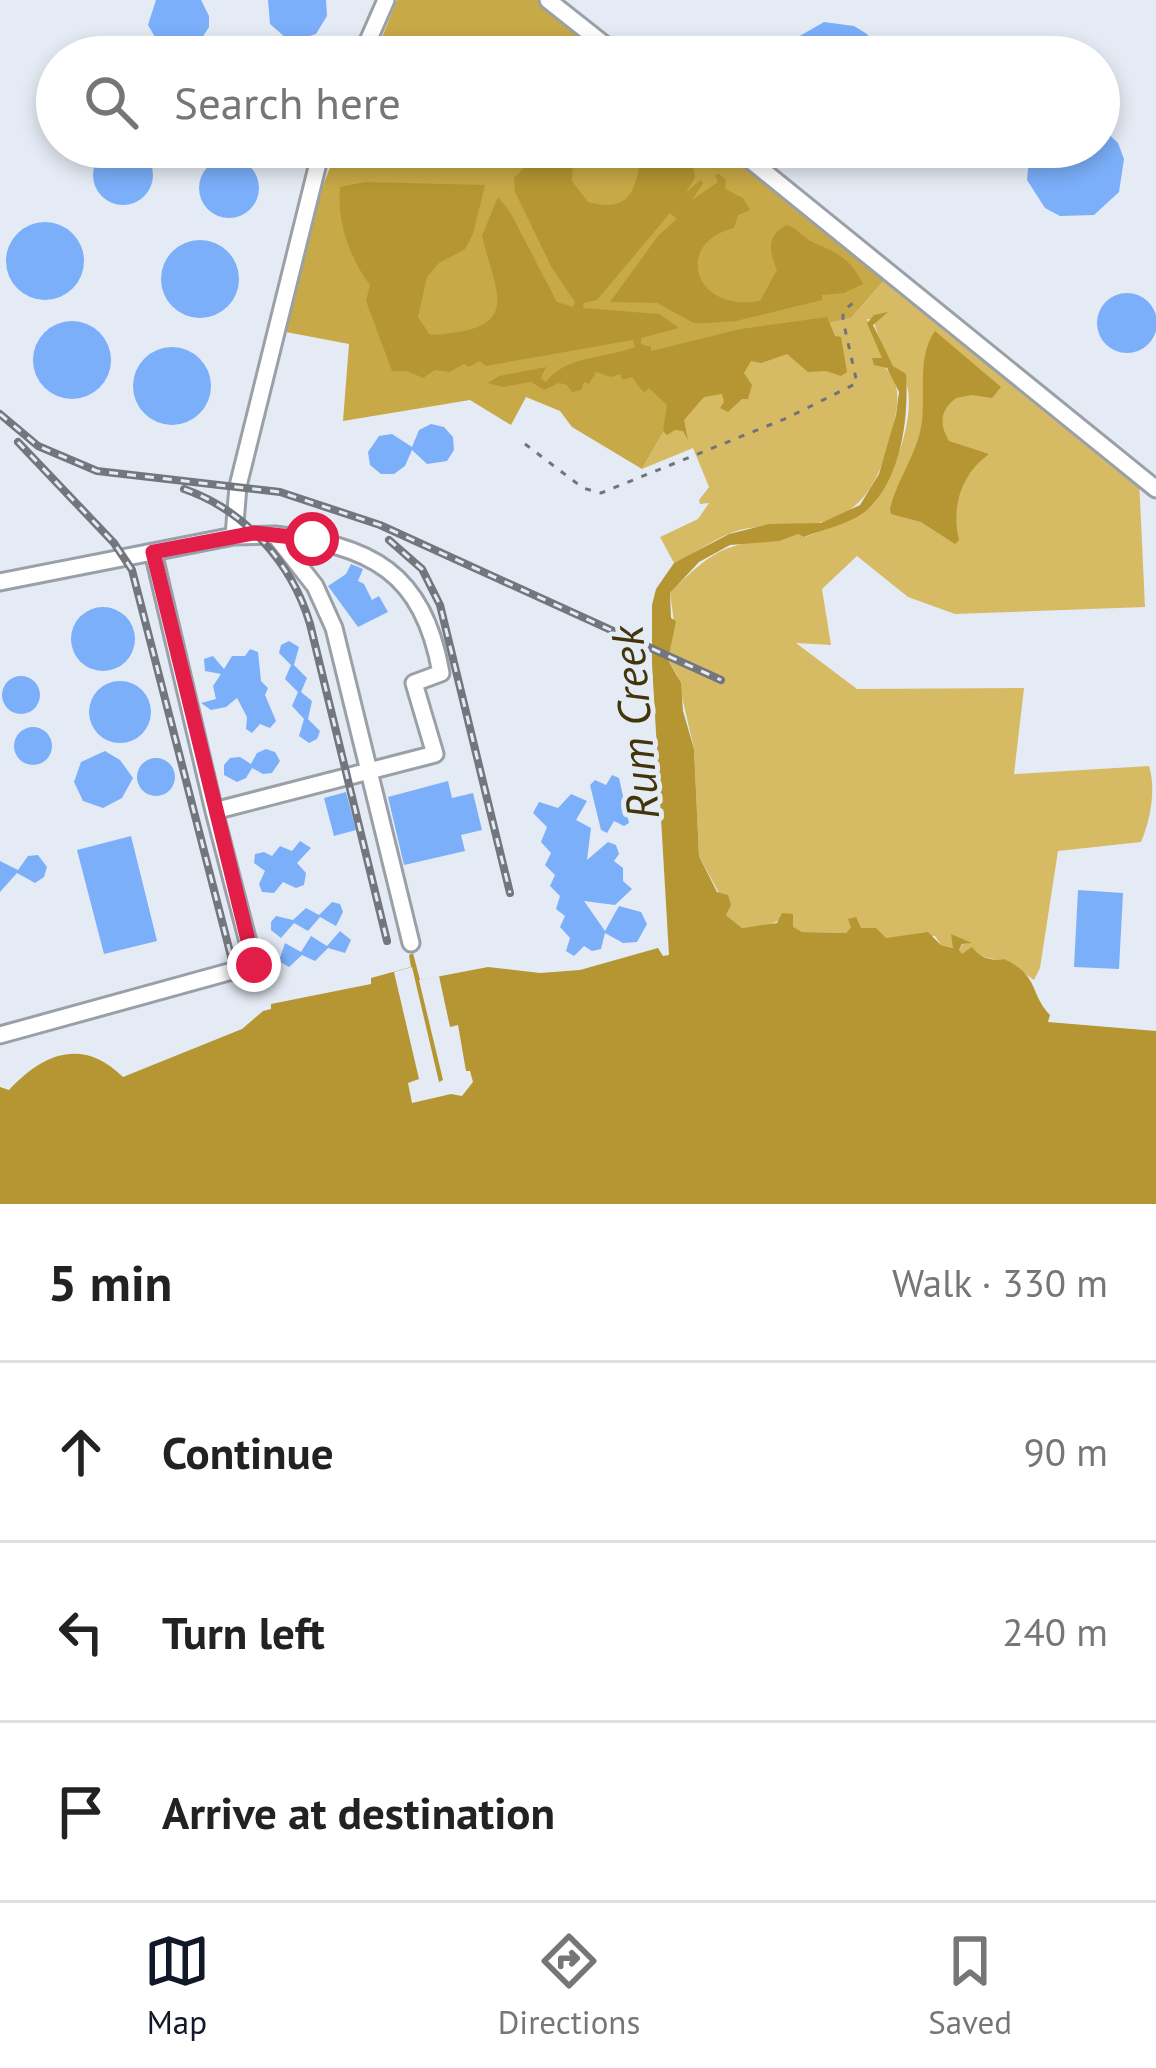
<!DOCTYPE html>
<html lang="en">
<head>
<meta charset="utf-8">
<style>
  :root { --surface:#fff; --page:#f6f6f6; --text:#222; --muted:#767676; --line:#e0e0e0; --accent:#111827 }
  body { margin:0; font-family:"PT Sans",sans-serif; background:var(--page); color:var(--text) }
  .stop { position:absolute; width:36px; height:36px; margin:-27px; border:9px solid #e11d48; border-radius:50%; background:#fff }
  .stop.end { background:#e11d48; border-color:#fff; box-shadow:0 3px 12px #0008 }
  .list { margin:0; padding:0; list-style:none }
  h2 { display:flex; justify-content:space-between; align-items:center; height:156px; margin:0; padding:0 48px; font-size:51px }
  h2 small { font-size:39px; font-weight:400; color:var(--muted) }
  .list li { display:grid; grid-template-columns:78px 1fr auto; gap:36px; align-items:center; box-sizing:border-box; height:180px; padding:0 48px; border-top:3px solid var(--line) }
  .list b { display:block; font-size:45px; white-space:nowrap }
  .list em { font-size:39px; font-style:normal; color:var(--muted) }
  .icon { flex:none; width:66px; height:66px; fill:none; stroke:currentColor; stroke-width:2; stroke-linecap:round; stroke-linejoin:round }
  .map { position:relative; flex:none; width:1156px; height:1204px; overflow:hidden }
  .search { position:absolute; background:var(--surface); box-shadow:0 6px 18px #0003; left:36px; right:36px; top:36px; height:132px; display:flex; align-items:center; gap:30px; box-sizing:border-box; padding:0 42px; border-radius:66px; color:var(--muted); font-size:45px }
  .sheet { height:696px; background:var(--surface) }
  nav { display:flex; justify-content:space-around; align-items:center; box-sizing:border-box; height:168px; border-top:3px solid var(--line); background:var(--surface); font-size:33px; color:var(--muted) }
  nav a { display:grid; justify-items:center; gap:6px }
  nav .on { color:var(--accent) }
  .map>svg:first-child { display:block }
</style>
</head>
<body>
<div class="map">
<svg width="1156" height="1204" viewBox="0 0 1156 1204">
  <rect width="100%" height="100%" fill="#e5ebf4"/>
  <path fill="#d7bb64" d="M 886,278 L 1139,478 L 1145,607 L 955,614 L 908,597 L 857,556 L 822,589 L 831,645 L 796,643 L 857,689 L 1024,688 L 1014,774 L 1149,766 C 1156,788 1151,819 1141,842 L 1058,851 L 1040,968 L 1034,980 L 1004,959 C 989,962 978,951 962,955 L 959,950 L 963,944 L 969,943 L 953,935 L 954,948 L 941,945 L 935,936 L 886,938 L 851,927 L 846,933 L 802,932 L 793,928 L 793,914 L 769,925 L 742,928 L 726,915 L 727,908 L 699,856 L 694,749 L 677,675 L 668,660 L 674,622 L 670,593 C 722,540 728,547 798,534 L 805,537 C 825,529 848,524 865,509 C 891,487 916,420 907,386 C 905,378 895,371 891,363 C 886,354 874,328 874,320 L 867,319 L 883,359 L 873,358 C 899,375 901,393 894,422 C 884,466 871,510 823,522 C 801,528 767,523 740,530 C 716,536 696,554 674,563 L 660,537 L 698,519 L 709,503 L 700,504 L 699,500 L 709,487 L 693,448 L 642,469 L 666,427 L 671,359 L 851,318 Z"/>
  <path fill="#c8a947" d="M 397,0 L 540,0 L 611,57 L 374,57 Z
    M 338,147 L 723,147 L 886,278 L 851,318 L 671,359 L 666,427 L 642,469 L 572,427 L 560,411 L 526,397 L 511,425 L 470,400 L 343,421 L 349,344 L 286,332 L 318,198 Z"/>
  <path fill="#b59632" d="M 533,147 L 586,147 L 573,160 L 572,181 L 588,202 C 639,216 634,178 645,147 L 693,147 L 700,156 L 692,162 L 695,178 L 686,192 L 701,180 L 703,183 L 692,200 L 718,182 L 715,175 L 719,174 L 726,180 L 725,189 L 743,198 L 750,210 L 738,215 L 734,228 C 674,242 692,313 760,301 L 777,270 C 769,252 766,235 787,225 C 799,229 802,237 812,242 C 839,253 850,259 863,284 L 844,293 L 822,295 L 822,300 L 736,321 L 707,323 L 694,323 L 657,303 L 610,302 L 658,236 L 677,219 L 670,213 L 597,300 L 584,303 L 583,308 L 659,314 L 679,328 L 641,338 L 641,344 L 651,347 L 651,351 L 741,329 L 827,317 L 835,336 L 841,337 L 847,372 L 841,376 L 826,371 L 808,372 L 787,354 L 761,363 L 751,361 L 744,373 L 752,385 L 748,399 L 742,399 L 728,412 L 720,408 L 724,402 L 722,394 L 704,397 L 684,420 L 688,440 L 683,431 L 675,430 L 667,435 L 663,431 L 667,405 L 649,388 L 644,393 L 632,377 L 623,380 L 620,374 L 611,377 L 596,372 L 589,384 L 584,382 L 581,390 L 572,392 L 567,385 L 559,383 L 544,390 L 531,382 L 503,387 L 488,383 L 499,376 L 546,367 L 541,378 L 546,382 C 565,356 602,359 635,347 L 633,340 L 486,366 L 479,361 L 469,367 L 464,364 L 449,372 L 435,370 L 423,378 L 407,371 L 392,371 L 366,301 L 370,285 C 348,256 337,219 340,187 L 365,182 L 485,185 L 473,234 L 465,249 L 439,263 L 427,277 L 418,317 L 430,335 C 522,330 498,299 482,236 L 498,197 L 510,212 L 557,302 L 573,307 L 575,302 L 552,268 L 515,192 L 514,178 L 525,167 Z
    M 888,312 L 873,325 L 893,366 L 906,374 C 909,419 901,479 867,510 C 851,524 824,529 804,537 L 798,534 L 779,541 L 730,545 L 699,562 L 670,593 L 671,618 L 676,621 L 668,660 L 681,683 L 683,711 L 694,749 L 699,856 L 717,892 L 728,895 L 731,905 L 726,915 L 742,928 L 777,923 L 782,913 L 793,914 L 793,927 L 802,932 L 846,933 L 851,927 L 848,919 L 856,917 L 861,928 L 876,928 L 886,938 L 928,932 L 941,945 L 953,948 L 951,934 L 972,943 L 962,944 L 959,950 L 962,954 L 972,947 C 980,958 991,961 1004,959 C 1040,976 1029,993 1050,1015 L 1048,1022 L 1156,1031 L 1156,1204 L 0,1204 L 0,1087 L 9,1090 C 43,1053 83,1037 123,1077 L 242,1029 L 263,1011 L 271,1009 L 271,1004 L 371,984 L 371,978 L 411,967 L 409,955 L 413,953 L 420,980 L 488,967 L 540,973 L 580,970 L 658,948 L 663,956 L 669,955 L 652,664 L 652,605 L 656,589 L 674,563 L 729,534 L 769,524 L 821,523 L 860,505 L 879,474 L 896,415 L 899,392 L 887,368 L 874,365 L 872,358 L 882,358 L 867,323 L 874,315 Z
    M 935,331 L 1001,387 L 992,398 L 972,395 L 956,398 C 940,410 939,424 949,441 L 989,454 C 961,474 951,507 959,540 L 955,544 L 921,522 L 891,514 L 890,509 C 896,483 912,461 919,436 C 929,403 914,360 935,331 Z"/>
  <path fill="#e5ebf4" d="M 412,967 L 439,1082 L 443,1080 L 419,980 L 439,976 L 450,1027 L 458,1025 L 466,1071 L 470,1071 L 473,1082 L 462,1096 L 451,1094 L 412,1103 L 408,1083 L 419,1079 L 394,972 Z"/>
  <path fill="#7baffa" d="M 156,0 L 201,0 L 209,16 L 209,27 L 198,44 L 178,51 L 159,44 L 148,25 Z
    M 268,0 L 326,0 L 327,16 L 316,34 L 296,40 L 286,38 L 270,24 Z
    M 824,22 L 854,26 L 867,34 L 881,57 L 787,57 L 798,37 Z
    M 1099,125 L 1118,143 L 1124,159 L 1119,192 L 1094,215 L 1060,216 L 1045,208 L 1027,180 L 1030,147 L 1099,147 Z
    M93 175a30 30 0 1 1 60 0a30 30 0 1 1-60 0Z
    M199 188a30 30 0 1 1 60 0a30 30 0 1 1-60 0Z
    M6 261a39 39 0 1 1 78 0a39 39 0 1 1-78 0Z
    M161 279a39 39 0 1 1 78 0a39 39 0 1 1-78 0Z
    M1097 323a30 30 0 1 1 60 0a30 30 0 1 1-60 0Z
    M33 360a39 39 0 1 1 78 0a39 39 0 1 1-78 0Z
    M133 386a39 39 0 1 1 78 0a39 39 0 1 1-78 0Z
    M 431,424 L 444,427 L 453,437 L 454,450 L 447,461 L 427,464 L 412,450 L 405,466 L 394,474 L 381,474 L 370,465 L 368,452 L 379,436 L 392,434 L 412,447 L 419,430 Z
    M 351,564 L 363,569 L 358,581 L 364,584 L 372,600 L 379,596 L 388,612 L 358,627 L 328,586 L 346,574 Z
    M71 639a32 32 0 1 1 64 0a32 32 0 1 1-64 0Z
    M 289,641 L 299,647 L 294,665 L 307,678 L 301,692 L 312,701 L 308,719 L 320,731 L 317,739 L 309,743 L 299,736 L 304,719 L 292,706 L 298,692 L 285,679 L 291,665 L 279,653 L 281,645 Z
    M 250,649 L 258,652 L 261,681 L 268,688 L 265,695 L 276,721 L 270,728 L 260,724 L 252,733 L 246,729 L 247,717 L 237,698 L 226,707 L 211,710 L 201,703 L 216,699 L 213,686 L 221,674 L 205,671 L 204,659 L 213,656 L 224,669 L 232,656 L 245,656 Z
    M2 695a19 19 0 1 1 38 0a19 19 0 1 1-38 0Z
    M89 712a31 31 0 1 1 62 0a31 31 0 1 1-62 0Z
    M14 746a19 19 0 1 1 38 0a19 19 0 1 1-38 0Z
    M 266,749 L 275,752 L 280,761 L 272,773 L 263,774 L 252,768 L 246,778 L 237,782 L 224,775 L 224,765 L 230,758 L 240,757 L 251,764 L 257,753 Z
    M 105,751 L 120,760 L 133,778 L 122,798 L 103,808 L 83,801 L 74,782 L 81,762 Z
    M137 777a19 19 0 1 1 38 0a19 19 0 1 1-38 0Z
    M 612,775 L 619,778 L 629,823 L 624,826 L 614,821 L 607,833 L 601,830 L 590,785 L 595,780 L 606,785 Z
    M 448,781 L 452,798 L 473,793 L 482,830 L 461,835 L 465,851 L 404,865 L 388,797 Z
    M 346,792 L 356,830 L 334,836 L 324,798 Z
    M 571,794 L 587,801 L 576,820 L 591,828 L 587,860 L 608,842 L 616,845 L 619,854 L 614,861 L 623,868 L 623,881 L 632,889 L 615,905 L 584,901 L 605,931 L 619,906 L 641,912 L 647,924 L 637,942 L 623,943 L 605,933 L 601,949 L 592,951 L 584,946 L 574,956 L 566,951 L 570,938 L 560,927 L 565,916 L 556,909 L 560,896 L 550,886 L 555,875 L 545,865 L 551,853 L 541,842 L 547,827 L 533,813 L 539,802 L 558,808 Z
    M 131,836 L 157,941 L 104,954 L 77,850 Z
    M 300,841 L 311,848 L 297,863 L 306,873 L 304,885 L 296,888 L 283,882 L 274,893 L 262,892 L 259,884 L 265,871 L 254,863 L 255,854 L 264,852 L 272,856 L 280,846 L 292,851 Z
    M 38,855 L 47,867 L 44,877 L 35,883 L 17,873 L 0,892 L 0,861 L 18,870 L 28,856 Z
    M 1078,890 L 1123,893 L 1119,969 L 1074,967 Z
    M 332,902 L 340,904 L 343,912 L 336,926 L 320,917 L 308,931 L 294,923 L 281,938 L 271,930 L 271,922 L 276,916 L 293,920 L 306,908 L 319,915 Z
    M 340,931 L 351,940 L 345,953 L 328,948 L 315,961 L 302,955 L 289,967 L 279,961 L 285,943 L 301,952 L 311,936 L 327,946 Z"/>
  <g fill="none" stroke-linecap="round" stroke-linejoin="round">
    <defs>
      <path id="minor" d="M 548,0 L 620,57
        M 361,57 L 386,0
        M 734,147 L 1156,489
        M 234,536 L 238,486 L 322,147
        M 153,552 L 214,811 L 435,754 L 414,683 L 441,673 C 423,572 371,545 275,535
        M 0,582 L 234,536 L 275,535 L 315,586 L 334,628 L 411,943
        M 0,1035 L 254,965 L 214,811"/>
    </defs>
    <use href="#minor" stroke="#9aa0a8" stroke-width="21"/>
    <path stroke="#707479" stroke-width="3" stroke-dasharray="6 9" stroke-linecap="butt" d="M 525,444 L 583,488 L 601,493 L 787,418 L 857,383 L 843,320 L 843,311 L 853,303"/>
    <use href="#minor" stroke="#fff" stroke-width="15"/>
    <defs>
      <path id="rail" d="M 0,414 L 38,446 L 97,471 L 280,492 L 380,525 L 721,680
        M 18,442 L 114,543 L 132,570 L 232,960
        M 184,489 C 245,510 292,563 310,624 L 387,941
        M 389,540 L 422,569 L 440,605 L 510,893"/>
    </defs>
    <use href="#rail" stroke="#73777d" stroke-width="8"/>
    <use href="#rail" stroke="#e5ebf4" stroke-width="3" stroke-dasharray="9" stroke-linecap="butt"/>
  </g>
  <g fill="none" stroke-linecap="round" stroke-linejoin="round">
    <path stroke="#e11d48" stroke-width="15" d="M 254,965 L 153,552 L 254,533 L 312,539"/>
  </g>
  <g text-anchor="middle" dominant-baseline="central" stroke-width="10" stroke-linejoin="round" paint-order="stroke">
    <g font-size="45" font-style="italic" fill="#42350a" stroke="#e5ebf4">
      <text transform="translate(634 723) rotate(-95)">Rum Creek</text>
    </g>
  </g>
</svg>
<div class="stop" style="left:312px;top:539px"></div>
<div class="stop end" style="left:254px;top:965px"></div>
<div class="search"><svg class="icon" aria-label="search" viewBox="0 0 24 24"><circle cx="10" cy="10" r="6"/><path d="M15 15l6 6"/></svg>Search here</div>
</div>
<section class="sheet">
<h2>5 min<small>Walk · 330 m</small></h2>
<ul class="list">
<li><svg class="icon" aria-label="ahead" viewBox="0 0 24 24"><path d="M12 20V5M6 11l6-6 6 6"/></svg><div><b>Continue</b></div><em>90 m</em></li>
<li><svg class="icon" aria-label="left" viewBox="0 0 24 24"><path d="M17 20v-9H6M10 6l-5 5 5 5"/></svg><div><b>Turn left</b></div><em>240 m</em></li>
<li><svg class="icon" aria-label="arrive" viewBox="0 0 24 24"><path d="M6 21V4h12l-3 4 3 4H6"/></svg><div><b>Arrive at destination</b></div></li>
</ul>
</section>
<nav>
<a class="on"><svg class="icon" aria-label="map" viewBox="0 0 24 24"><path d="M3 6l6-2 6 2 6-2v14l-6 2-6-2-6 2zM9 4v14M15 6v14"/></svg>Map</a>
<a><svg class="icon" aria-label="directions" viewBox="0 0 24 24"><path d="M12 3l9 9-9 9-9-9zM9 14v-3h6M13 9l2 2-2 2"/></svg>Directions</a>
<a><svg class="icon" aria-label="saved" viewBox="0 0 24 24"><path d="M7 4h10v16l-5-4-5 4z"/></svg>Saved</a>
</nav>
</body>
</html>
